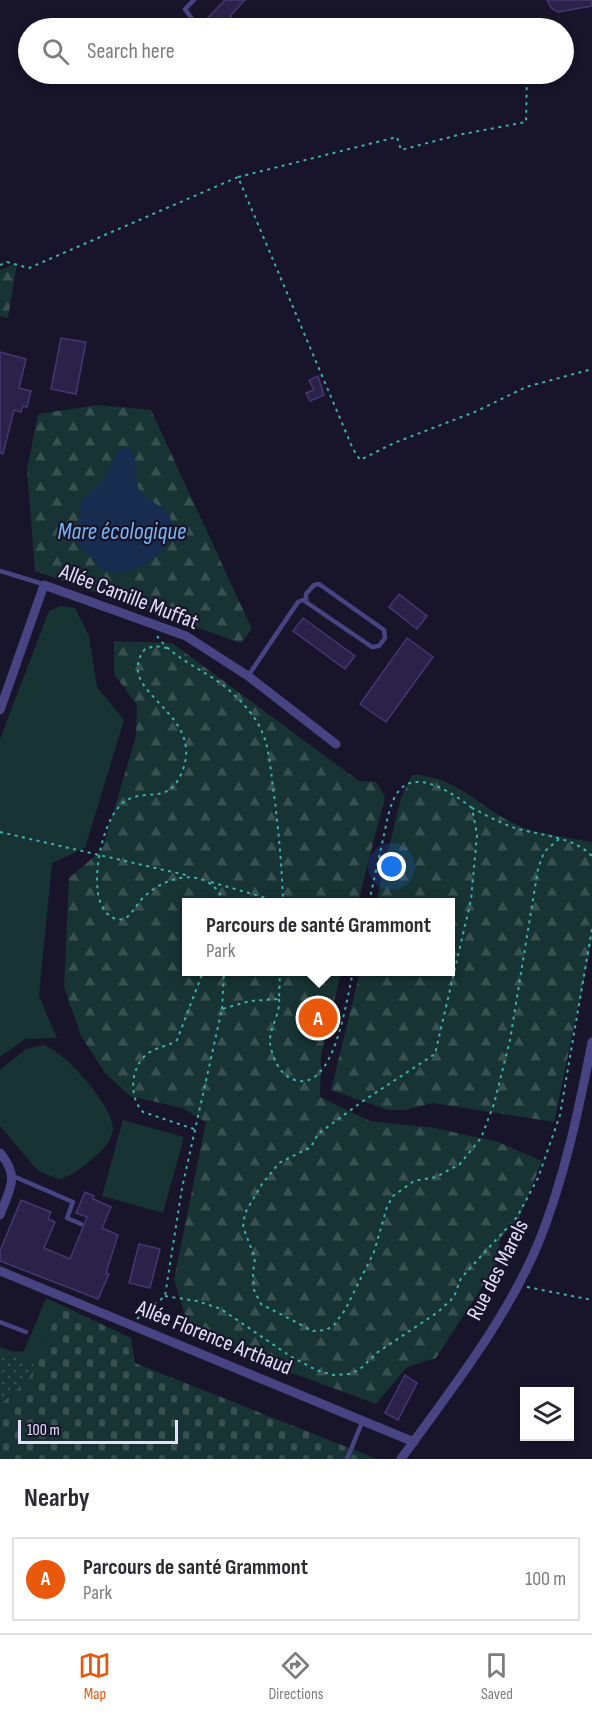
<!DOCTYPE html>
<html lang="en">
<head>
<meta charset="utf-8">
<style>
  :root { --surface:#fff; --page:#f7f7f7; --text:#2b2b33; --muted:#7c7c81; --line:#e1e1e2; --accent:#ea580c }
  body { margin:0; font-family:"Sofia Sans Condensed",sans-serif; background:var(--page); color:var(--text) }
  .controls { position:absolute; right:18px; bottom:18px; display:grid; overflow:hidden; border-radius:0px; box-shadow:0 3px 9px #0003 }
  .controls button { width:54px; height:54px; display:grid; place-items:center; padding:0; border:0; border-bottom:2px solid var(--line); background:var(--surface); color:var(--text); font:30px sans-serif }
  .scale { position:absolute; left:18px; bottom:15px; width:160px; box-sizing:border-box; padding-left:6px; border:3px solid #e4e0fc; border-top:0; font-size:16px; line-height:21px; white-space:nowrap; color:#e4e0fc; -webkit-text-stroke:4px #18142a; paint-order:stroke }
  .you { position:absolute; left:392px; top:867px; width:21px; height:21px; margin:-15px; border:4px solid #fff; border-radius:50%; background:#1a73e8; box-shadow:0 0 0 9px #1a73e833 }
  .badge { display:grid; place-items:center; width:39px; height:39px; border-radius:50%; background:var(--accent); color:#fff; font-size:20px; font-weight:700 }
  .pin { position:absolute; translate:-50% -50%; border:3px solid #fff; box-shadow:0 2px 6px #0006 }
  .popup { position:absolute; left:182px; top:898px; width:273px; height:78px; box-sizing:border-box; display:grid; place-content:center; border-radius:0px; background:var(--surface); filter:drop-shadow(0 2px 4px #0005); font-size:20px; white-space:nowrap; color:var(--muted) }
  .popup b { font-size:22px; color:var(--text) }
  .popup::after { content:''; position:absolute; left:50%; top:100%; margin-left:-12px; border:12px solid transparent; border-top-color:var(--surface) }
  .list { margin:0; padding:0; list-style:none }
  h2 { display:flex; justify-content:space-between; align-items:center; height:78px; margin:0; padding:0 24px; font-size:26px }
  h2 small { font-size:20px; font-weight:400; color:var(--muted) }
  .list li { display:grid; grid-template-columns:39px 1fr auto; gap:18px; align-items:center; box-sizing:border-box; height:84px; margin:0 12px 12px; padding:0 12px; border:2px solid var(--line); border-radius:0px }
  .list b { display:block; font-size:22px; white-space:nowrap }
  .list p { margin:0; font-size:20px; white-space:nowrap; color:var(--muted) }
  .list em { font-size:20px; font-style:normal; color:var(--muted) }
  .icon { flex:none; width:33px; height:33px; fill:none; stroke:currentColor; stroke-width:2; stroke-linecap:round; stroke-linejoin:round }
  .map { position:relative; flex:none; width:592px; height:1459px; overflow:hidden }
  .search { position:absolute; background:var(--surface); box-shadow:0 3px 9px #0003; left:18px; right:18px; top:18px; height:66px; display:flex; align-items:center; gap:15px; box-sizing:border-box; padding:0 21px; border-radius:33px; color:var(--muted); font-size:22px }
  .sheet { height:174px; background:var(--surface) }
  nav { display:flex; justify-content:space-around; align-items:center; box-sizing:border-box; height:84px; border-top:2px solid var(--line); background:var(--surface); font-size:16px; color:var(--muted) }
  nav a { display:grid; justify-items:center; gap:3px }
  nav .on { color:var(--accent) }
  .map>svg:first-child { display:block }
</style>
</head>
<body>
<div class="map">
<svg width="592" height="1459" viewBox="0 0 592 1459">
  <defs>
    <pattern id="forest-firs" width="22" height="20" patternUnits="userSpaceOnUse" patternTransform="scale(1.5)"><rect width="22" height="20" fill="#183333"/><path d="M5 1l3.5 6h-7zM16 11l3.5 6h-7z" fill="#395051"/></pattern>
    <pattern id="cemetery-stones" width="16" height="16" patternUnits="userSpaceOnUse" patternTransform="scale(1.5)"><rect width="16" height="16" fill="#183333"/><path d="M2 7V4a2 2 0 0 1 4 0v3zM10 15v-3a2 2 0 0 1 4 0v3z" fill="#395051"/></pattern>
    <pattern id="garden-dots" width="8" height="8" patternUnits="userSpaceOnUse" patternTransform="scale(1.5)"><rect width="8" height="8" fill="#183333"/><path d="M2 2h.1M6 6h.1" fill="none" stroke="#395051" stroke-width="1.8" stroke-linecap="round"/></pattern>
  </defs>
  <rect width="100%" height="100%" fill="#18142a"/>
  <path fill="#183333" d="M 61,606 L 75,608 L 89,636 L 97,687 L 124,720 L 85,848 L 52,863 L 39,996 L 57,1038 L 25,1039 L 0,1057 L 0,739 L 49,611 Z
    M 43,1045 C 64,1050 113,1106 113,1128 C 112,1143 100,1152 90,1161 C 79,1169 71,1177 58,1179 L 38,1171 L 0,1126 L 0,1070 L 26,1049 Z
    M 123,1120 L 184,1137 L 163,1213 L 102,1196 Z
    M 46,1298 L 61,1305 L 30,1378 L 0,1405 L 0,1347 L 14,1352 L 24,1351 Z"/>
  <path fill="url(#forest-firs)" d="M 17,263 L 8,318 L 0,316 L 0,270 Z
    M 98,405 L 151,410 L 252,629 L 241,643 L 35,571 L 27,469 L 38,414 Z
    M 114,641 L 172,643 L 359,781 L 376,782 L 385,797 L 358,902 L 186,902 L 186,972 L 341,972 L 321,1056 L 320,1097 L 370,1121 L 435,1128 L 498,1142 L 542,1161 L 518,1221 L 500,1238 L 497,1264 L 436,1358 L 407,1367 L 376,1404 L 252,1358 L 187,1322 L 174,1279 L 206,1122 L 182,1108 L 130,1096 L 105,1073 L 81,1036 L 64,987 L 69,878 L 102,850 L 136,736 L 137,705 L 114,674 Z
    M 412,775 C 457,776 477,806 515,824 C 537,835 568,837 592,842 L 592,941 L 554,1122 L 433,1103 L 405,1110 L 388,1110 L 331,1090 L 360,972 L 450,972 L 450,902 L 376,902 L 401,798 Z"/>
  <path fill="url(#cemetery-stones)" d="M 61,1305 L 131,1338 L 135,1363 L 377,1459 L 0,1459 L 0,1405 L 30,1377 Z"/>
  <path fill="url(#garden-dots)" d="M 0,1350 L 34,1364 L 28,1377 L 0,1403 Z"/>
  <path fill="#172c4f" d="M 128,447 C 139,457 133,474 138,487 C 144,502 168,504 172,523 C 179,551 129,582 103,570 C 96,567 95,561 90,556 C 86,551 81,551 78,544 L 81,500 L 104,480 L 118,450 Z"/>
  <path fill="#2b2249" stroke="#443772" stroke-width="1.5" d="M 225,0 L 245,0 L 230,16 L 236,22 L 230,28 L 198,28 Z
    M 547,0 L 592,0 L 592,6 L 558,12 L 551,8 Z
    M 61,338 L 86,342 L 76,394 L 51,389 Z
    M 0,352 L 26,359 L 19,388 L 31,391 L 27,407 L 23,406 L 21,412 L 14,410 L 3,454 L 0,453 Z
    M 318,376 L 324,395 L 310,401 L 306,393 L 314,390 L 309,380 Z
    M 399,594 L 427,616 L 417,629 L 389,607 Z
    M 303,618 L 355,656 L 345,669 L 293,631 Z
    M 407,638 L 433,657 L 386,722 L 360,704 Z
    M 85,1192 L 94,1196 L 93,1199 L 111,1207 L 102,1228 L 118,1235 L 106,1273 L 109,1274 L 98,1299 L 0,1261 L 0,1251 L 21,1200 L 51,1212 L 48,1219 L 55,1222 L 44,1248 L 70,1259 L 87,1217 L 76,1213 Z
    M 139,1244 L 160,1249 L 150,1288 L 129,1283 Z
    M 405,1375 L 417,1383 L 398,1420 L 385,1413 Z"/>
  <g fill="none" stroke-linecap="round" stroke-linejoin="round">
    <path stroke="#3eb1ae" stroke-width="2" stroke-dasharray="3 4.5" stroke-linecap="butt" d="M 238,177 L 397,137 L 401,150 L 458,135 L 526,122 L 527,74
      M 0,265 L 7,262 L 29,268 L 238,177 L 353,449 L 360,460 L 394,443 L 477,411 L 526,387 L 592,369
      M 157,636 C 174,660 208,671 230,691 C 273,730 267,750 275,802 C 279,835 282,869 283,902
      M 167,648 L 155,646 L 145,649 C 111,693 207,711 182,772 C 169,804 151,789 129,799 C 103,810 90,880 101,904 C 106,915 113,921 125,919 C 132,913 135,908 140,901 C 163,875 209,864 224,902
      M 0,832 L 190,876
      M 559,839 L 544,852 L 538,869 L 510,1040 L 494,1104 L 481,1138 L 460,1164 L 436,1177 L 414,1181 L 393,1196 L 387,1207 L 374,1252 L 345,1310 L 334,1325 L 326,1330 L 313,1331 L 261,1304 L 254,1290 L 253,1273 L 255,1258 L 243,1227 L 245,1213 L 262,1184 L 279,1163 L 311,1147 L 318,1134 L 363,1101 L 435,1054 L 471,900 L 477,835 L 472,808 C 486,815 500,823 515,828 C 542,836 572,836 592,856
      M 211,882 L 280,902
      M 369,902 C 374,880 379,857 384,835 C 387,821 389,807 396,795 C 413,765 454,794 472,808
      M 279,999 C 281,1016 266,1031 271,1048 C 274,1061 281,1076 295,1080 C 335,1093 347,996 353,972
      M 222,1009 L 224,972
      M 194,1129 L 143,1112 C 127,1096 131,1061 152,1051 C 161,1046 169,1046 177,1040 L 203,972
      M 527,1287 L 592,1300
      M 165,1296 L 197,1301 L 221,1309 L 290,1356 L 316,1370 L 333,1375 L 349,1374 L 359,1370 L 378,1352 L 438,1312 L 454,1297 L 461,1278 L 517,1217 L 538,1178 L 560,1115 L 592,929
      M 137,1319 L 165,1296 L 182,1188 L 222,1009 L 250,1001 L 279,999 L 280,972"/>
    <path stroke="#484484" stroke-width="4.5" d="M 192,19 L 185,9 L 194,0
      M 0,571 L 43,584
      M 248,676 L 298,602 L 303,600 L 372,647 L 379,646 L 385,638 L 384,630 L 319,584 L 314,585 L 306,594 L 306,600
      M 13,1176 L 73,1202 L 67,1218 L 81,1224
      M 0,1322 L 26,1332
      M 347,1459 L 363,1420"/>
    <path stroke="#484484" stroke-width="9" d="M 0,710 L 44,585 L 186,636 L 248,676 L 336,744
      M 0,1153 C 20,1177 10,1188 0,1215
      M 0,1271 L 414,1442
      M 401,1459 C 450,1391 505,1322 538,1244 C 564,1180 579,1109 592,1042"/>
  </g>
  <g text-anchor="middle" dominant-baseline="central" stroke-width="4.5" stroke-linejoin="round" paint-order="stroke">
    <g font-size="22" fill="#e4e0fc" stroke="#18142a">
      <text transform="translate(129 597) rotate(21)">Allée Camille Muffat</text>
      <text transform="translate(498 1270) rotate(-63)">Rue des Marels</text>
      <text transform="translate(214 1338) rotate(22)">Allée Florence Arthaud</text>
    </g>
    <g font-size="24" font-style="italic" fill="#79b6f1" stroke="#18142a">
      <text x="122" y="531">Mare écologique</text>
    </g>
  </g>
</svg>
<div class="controls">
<button><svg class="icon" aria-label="layers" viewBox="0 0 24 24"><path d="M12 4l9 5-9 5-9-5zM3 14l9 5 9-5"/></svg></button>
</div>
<div class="scale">100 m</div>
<div class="you"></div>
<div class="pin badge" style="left:318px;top:1018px">A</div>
<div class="popup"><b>Parcours de santé Grammont</b>Park</div>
<div class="search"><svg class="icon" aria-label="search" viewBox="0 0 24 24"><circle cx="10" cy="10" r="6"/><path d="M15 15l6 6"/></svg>Search here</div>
</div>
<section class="sheet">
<h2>Nearby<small></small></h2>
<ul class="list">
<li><span class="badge">A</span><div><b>Parcours de santé Grammont</b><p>Park</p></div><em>100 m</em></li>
</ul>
</section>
<nav>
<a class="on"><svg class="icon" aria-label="map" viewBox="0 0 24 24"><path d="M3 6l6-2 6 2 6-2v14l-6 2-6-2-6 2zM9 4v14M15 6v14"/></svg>Map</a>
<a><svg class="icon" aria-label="directions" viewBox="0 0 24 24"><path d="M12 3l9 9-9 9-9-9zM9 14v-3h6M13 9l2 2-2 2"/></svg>Directions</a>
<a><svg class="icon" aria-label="saved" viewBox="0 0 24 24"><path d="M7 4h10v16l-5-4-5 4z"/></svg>Saved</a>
</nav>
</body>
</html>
